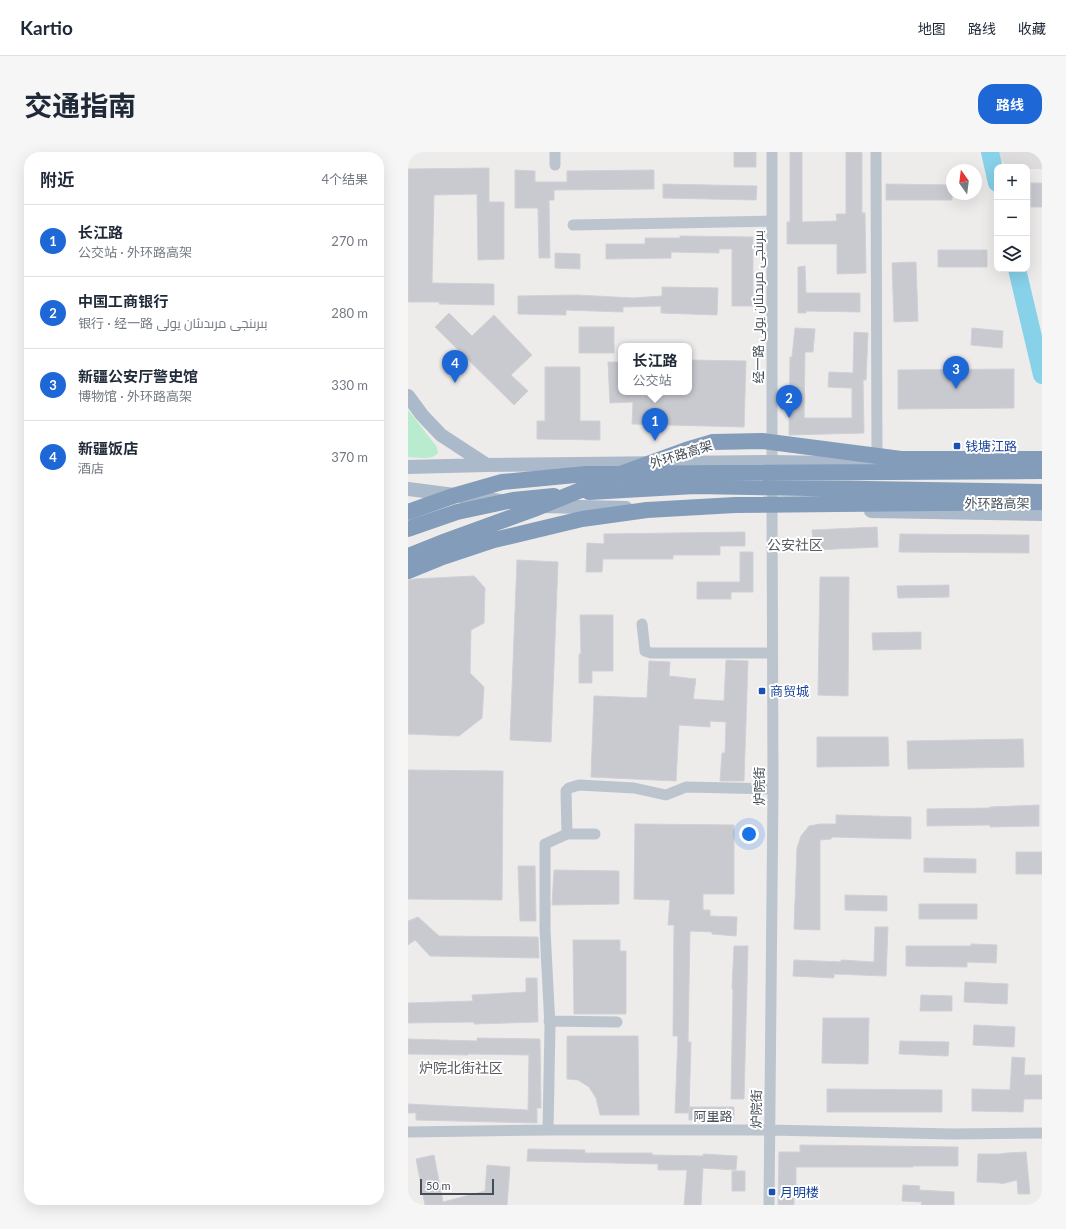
<!DOCTYPE html>
<html lang="zh">
<head>
<meta charset="utf-8">
<style>
  :root { --surface:#fff; --page:#f6f6f7; --text:#1f2937; --muted:#747a83; --line:#e0e1e3; --accent:#1d68d6 }
  body { margin:0; font-family:Lato,Cairo,"Noto Sans SC",sans-serif; background:var(--page); color:var(--text) }
  .controls { position:absolute; right:12px; top:12px; display:grid; overflow:hidden; border-radius:8px; box-shadow:0 4px 16px #0002 }
  .controls button { width:36px; height:36px; display:grid; place-items:center; padding:0; border:0; border-bottom:1px solid var(--line); background:var(--surface); color:var(--text); font:20px sans-serif }
  .compass { position:absolute; left:538px; top:12px; width:36px; height:36px; border-radius:50%; background:var(--surface); box-shadow:0 4px 16px #0002; rotate:346deg }
  .scale { position:absolute; left:12px; bottom:10px; width:74px; box-sizing:border-box; padding-left:4px; border:2px solid #444e58; border-top:0; font-size:11px; line-height:14px; white-space:nowrap; color:#444e58; -webkit-text-stroke:3px #fff; paint-order:stroke }
  .you { position:absolute; left:341px; top:682px; width:14px; height:14px; margin:-10px; border:3px solid #fff; border-radius:50%; background:#1a73e8; box-shadow:0 0 0 6px #1a73e833 }
  .badge { display:grid; place-items:center; width:26px; height:26px; border-radius:50%; background:var(--accent); color:#fff; font-size:13px; font-weight:700 }
  .pin { position:absolute; translate:-50% -33px; filter:drop-shadow(0 1px 2px #0008) }
  .pin::after { content:''; position:absolute; top:21px; width:14px; height:12px; background:inherit; clip-path:polygon(0 0,100% 0,50% 100%) }
  .popup { position:absolute; left:210px; top:191px; width:74px; height:52px; box-sizing:border-box; display:grid; place-content:center; border-radius:8px; background:var(--surface); filter:drop-shadow(0 1px 3px #0005); font-size:13px; white-space:nowrap; color:var(--muted) }
  .popup b { font-size:15px; color:var(--text) }
  .popup::after { content:''; position:absolute; left:50%; top:100%; margin-left:-8px; border:8px solid transparent; border-top-color:var(--surface) }
  .list { margin:0; padding:0; list-style:none }
  h2 { display:flex; justify-content:space-between; align-items:center; height:52px; margin:0; padding:0 16px; font-size:17px }
  h2 small { font-size:13px; font-weight:400; color:var(--muted) }
  .list li { display:grid; grid-template-columns:26px 1fr auto; gap:12px; align-items:center; box-sizing:border-box; height:72px; padding:0 16px; border-top:1px solid var(--line) }
  .list b { display:block; font-size:15px; white-space:nowrap }
  .list p { margin:0; font-size:13px; white-space:nowrap; color:var(--muted) }
  .list em { font-size:13px; font-style:normal; color:var(--muted) }
  .icon { flex:none; width:22px; height:22px; fill:none; stroke:currentColor; stroke-width:2; stroke-linecap:round; stroke-linejoin:round }
  .map { position:relative; flex:none; width:634px; height:1053px; overflow:hidden; border-radius:16px }
  header { display:flex; align-items:center; gap:24px; box-sizing:border-box; height:56px; padding:0 20px; background:var(--surface); border-bottom:1px solid var(--line) }
  header strong { font-size:19px }
  nav { display:flex; gap:22px; margin-inline-start:auto; font-size:14px }
  .intro { display:flex; align-items:center; justify-content:space-between; box-sizing:border-box; height:96px; padding:0 24px }
  h1 { margin:0; font-size:28px }
  .button { padding:10px 18px; border-radius:16px; background:var(--accent); color:#fff; font-size:14px; font-weight:700 }
  main { display:flex; gap:24px; padding:0 24px }
  aside { flex:1; background:var(--surface); border-radius:16px; box-shadow:0 4px 16px #0002 }
  .map>svg:first-child { display:block }
</style>
</head>
<body>
<header>
<strong>Kartio</strong>
<nav><a>地图</a><a>路线</a><a>收藏</a></nav>
</header>
<div class="intro"><h1>交通指南</h1><a class="button">路线</a></div>
<main>
<aside>
<h2>附近<small>4个结果</small></h2>
<ul class="list">
<li><span class="badge">1</span><div><b>长江路</b><p>公交站 · 外环路高架</p></div><em>270 m</em></li>
<li><span class="badge">2</span><div><b>中国工商银行</b><p>银行 · 经一路 بىرىنجى مرىدىئان يولى</p></div><em>280 m</em></li>
<li><span class="badge">3</span><div><b>新疆公安厅警史馆</b><p>博物馆 · 外环路高架</p></div><em>330 m</em></li>
<li><span class="badge">4</span><div><b>新疆饭店</b><p>酒店</p></div><em>370 m</em></li>
</ul>
</aside>
<div class="map">
<svg width="634" height="1053" viewBox="0 0 634 1053">
  <rect width="100%" height="100%" fill="#eeebeb"/>
  <path fill="#dfdcdd" d="M 588,0 L 634,0 L 634,17 L 619,17 L 619,15 L 601,15 L 588,5 Z"/>
  <path fill="#b9ecce" d="M 0,258 L 29,295 L 30,301 C 24,309 9,305 0,305 Z"/>
  <g fill="none" stroke-linecap="round" stroke-linejoin="round">
    <path stroke="#87d1e9" stroke-width="18" d="M 582,0 L 589,31
      M 609,117 L 634,223"/>
  </g>
  <path fill="#c8cad0" stroke="#cfd1d7" d="M 326,0 L 348,0 L 348,15 L 326,15 Z
    M 382,0 L 394,0 L 394,70 L 429,69 L 428,62 L 438,62 L 438,0 L 454,0 L 454,61 L 457,61 L 458,121 L 429,122 L 429,92 L 379,92 L 379,70 L 382,70 Z
    M 81,16 L 81,50 L 96,50 L 96,107 L 70,108 L 69,42 L 26,43 L 24,131 L 86,132 L 86,153 L 31,152 L 32,150 L 0,150 L 0,17 Z
    M 107,18 L 127,19 L 127,30 L 159,30 L 159,19 L 246,18 L 246,37 L 146,38 L 146,48 L 141,48 L 142,106 L 131,106 L 130,56 L 107,56 Z
    M 623,31 L 634,31 L 634,55 L 623,55 Z
    M 255,32 L 349,34 L 348,48 L 255,46 Z
    M 478,32 L 544,33 L 544,48 L 478,48 Z
    M 272,84 L 345,85 L 345,154 L 324,154 L 324,97 L 311,97 L 311,101 L 263,100 L 263,106 L 198,107 L 198,92 L 237,92 L 237,86 L 272,86 Z
    M 530,98 L 579,98 L 579,115 L 530,115 Z
    M 147,101 L 172,102 L 172,117 L 147,116 Z
    M 508,110 L 510,169 L 486,170 L 484,111 Z
    M 397,114 L 398,141 L 452,141 L 452,160 L 398,159 L 398,161 L 390,161 L 390,115 Z
    M 254,135 L 310,136 L 309,163 L 253,161 L 253,154 L 215,155 L 215,160 L 158,158 L 158,163 L 110,162 L 110,144 L 169,143 L 225,146 L 254,144 Z
    M 41,161 L 64,184 L 86,163 L 124,203 L 103,223 L 120,239 L 106,253 L 27,175 Z
    M 171,175 L 206,175 L 206,201 L 171,201 Z
    M 387,176 L 407,177 L 405,200 L 397,200 L 396,266 L 444,266 L 444,236 L 420,235 L 421,220 L 445,221 L 446,180 L 460,181 L 458,228 L 455,228 L 456,281 L 381,283 L 382,205 L 384,205 Z
    M 564,176 L 595,179 L 594,196 L 563,193 Z
    M 281,208 L 338,209 L 336,275 L 224,272 L 225,250 L 202,251 L 200,210 L 211,210 L 212,240 L 281,240 Z
    M 137,215 L 172,215 L 172,269 L 192,269 L 192,288 L 129,287 L 129,269 L 137,269 Z
    M 606,217 L 606,256 L 490,257 L 490,218 Z
    M 469,375 L 470,395 L 406,398 L 404,378 Z
    M 337,380 L 337,394 L 312,394 L 312,403 L 265,403 L 265,407 L 195,407 L 194,420 L 178,420 L 179,391 L 196,392 L 196,382 Z
    M 492,382 L 621,383 L 621,401 L 491,400 Z
    M 332,400 L 345,400 L 345,440 L 323,440 L 323,447 L 289,447 L 289,430 L 332,430 Z
    M 109,408 L 150,410 L 143,590 L 102,588 Z
    M 66,424 L 77,436 L 76,471 L 63,478 L 62,521 L 76,535 L 74,566 L 51,584 L 0,582 L 0,428 L 6,427 Z
    M 412,425 L 441,425 L 440,544 L 410,543 Z
    M 541,433 L 541,445 L 490,446 L 489,434 Z
    M 172,463 L 205,463 L 205,519 L 184,519 L 184,531 L 171,531 L 171,502 L 173,502 Z
    M 513,480 L 513,497 L 465,498 L 464,481 Z
    M 318,508 L 340,509 L 336,629 L 312,629 L 314,601 L 317,601 L 318,570 L 302,569 L 302,575 L 271,573 L 268,629 L 183,625 L 186,544 L 239,546 L 241,509 L 262,510 L 261,524 L 288,527 L 285,547 L 316,549 Z
    M 409,585 L 480,585 L 481,614 L 409,615 Z
    M 615,587 L 616,615 L 500,617 L 499,589 Z
    M 0,618 L 95,619 L 94,748 L 0,747 Z
    M 631,653 L 631,674 L 582,675 L 582,673 L 519,674 L 519,657 L 582,656 L 582,655 Z
    M 428,663 L 503,665 L 503,687 L 424,685 L 423,687 L 412,688 L 412,778 L 386,777 L 389,696 L 393,684 L 401,674 L 412,672 L 428,672 Z
    M 227,672 L 326,673 L 326,742 L 295,742 L 295,758 L 302,758 L 302,764 L 329,765 L 328,784 L 304,782 L 304,780 L 282,779 L 280,890 L 283,890 L 281,961 L 267,961 L 270,884 L 265,884 L 266,773 L 260,773 L 262,748 L 226,747 Z
    M 608,700 L 634,700 L 634,722 L 608,722 Z
    M 516,706 L 568,707 L 568,721 L 516,720 Z
    M 110,714 L 127,714 L 128,769 L 112,769 Z
    M 146,718 L 211,719 L 211,752 L 144,753 Z
    M 437,743 L 479,744 L 479,759 L 437,758 Z
    M 511,752 L 569,752 L 569,767 L 511,767 Z
    M 10,765 L 31,784 L 130,785 L 131,806 L 22,804 L 7,788 L 0,793 L 0,769 Z
    M 467,775 L 480,775 L 478,824 L 426,822 L 426,826 L 385,824 L 386,808 L 433,810 L 433,808 L 466,810 Z
    M 165,788 L 212,788 L 212,799 L 218,799 L 218,862 L 166,862 Z
    M 563,792 L 589,793 L 588,811 L 559,810 L 559,815 L 498,814 L 498,794 L 563,794 Z
    M 326,794 L 340,794 L 336,947 L 323,947 L 325,837 L 324,837 Z
    M 118,826 L 129,826 L 130,870 L 66,872 L 66,870 L 0,871 L 0,851 L 65,849 L 64,843 L 118,840 Z
    M 557,830 L 600,832 L 599,852 L 556,850 Z
    M 513,843 L 544,844 L 544,859 L 512,859 Z
    M 415,866 L 461,866 L 460,912 L 414,911 Z
    M 566,873 L 607,875 L 606,895 L 565,893 Z
    M 159,884 L 230,884 L 231,963 L 192,963 L 188,946 L 181,935 L 170,928 L 159,927 Z
    M 69,886 L 132,887 L 133,956 L 129,956 L 129,971 L 8,968 L 8,961 L 0,961 L 0,952 L 120,958 L 121,903 L 60,902 L 60,903 L 0,902 L 0,887 L 69,889 Z
    M 492,889 L 541,890 L 540,904 L 491,902 Z
    M 604,905 L 617,906 L 616,923 L 634,923 L 634,947 L 616,947 L 615,960 L 564,959 L 564,937 L 602,938 Z
    M 419,937 L 534,938 L 534,960 L 419,960 Z
    M 281,955 L 326,955 L 326,968 L 281,968 Z
    M 392,993 L 550,995 L 550,1014 L 505,1014 L 505,1015 L 388,1015 L 388,1045 L 386,1045 L 386,1053 L 370,1053 L 371,1000 L 392,1000 Z
    M 120,997 L 177,998 L 177,1001 L 244,1001 L 244,1003 L 295,1004 L 295,1002 L 329,1004 L 328,1018 L 295,1016 L 293,1053 L 276,1053 L 279,1018 L 250,1018 L 250,1012 L 119,1009 Z
    M 618,1000 L 622,1042 L 610,1042 L 609,1028 L 593,1032 L 593,1031 L 569,1030 L 570,1002 L 591,1002 L 599,1001 Z
    M 26,1003 L 35,1050 L 77,1039 L 79,1013 L 102,1015 L 99,1053 L 17,1053 L 8,1007 Z
    M 324,1019 L 337,1019 L 337,1039 L 324,1039 Z
    M 495,1033 L 512,1034 L 511,1038 L 546,1040 L 546,1053 L 513,1053 L 514,1050 L 494,1049 Z"/>
  <g fill="none" stroke-linecap="round" stroke-linejoin="round">
    <path stroke="#bcc5ce" stroke-width="11" d="M 147,0 L 147,13
      M 468,0 L 469,309
      M 165,73 L 364,69
      M 364,316 L 364,0
      M 234,472 L 237,499 L 243,501 L 364,501
      M 187,682 L 159,682 L 158,639 L 161,636 L 171,633 L 226,636 L 258,643 L 278,635 L 365,637
      M 141,869 L 209,870
      M 140,978 L 142,874 L 137,778 L 137,692 L 159,682
      M 0,980 L 140,978 L 361,978 L 545,982 L 634,981
      M 361,1053 L 365,637 L 364,346"/>
    <path stroke="#abbaca" stroke-width="14" d="M 0,244 L 14,263 L 33,283 L 79,313 L 364,310 L 488,312
      M 0,315 L 79,313
      M 0,337 L 93,349
      M 133,354 L 218,356
      M 463,359 L 634,362"/>
    <path stroke="#839cba" stroke-width="16" d="M 181,340 L 287,334 L 634,340
      M 0,360 L 45,344 L 94,330 L 178,322 L 634,319
      M 0,377 L 49,360 L 105,348 L 146,344
      M 0,404 L 38,389 L 126,357 L 215,321 L 278,298 L 305,290 L 354,289 L 493,307 L 634,307
      M 0,419 L 32,406 L 86,388 L 174,367 L 239,358 L 327,353 L 634,350"/>
  </g>
  <g fill="#1a4fb4" stroke="#fff" stroke-width="1.5">
    <rect x="545" y="290" width="8" height="8" rx="2"/>
    <rect x="350" y="535" width="8" height="8" rx="2"/>
    <rect x="360" y="1036" width="8" height="8" rx="2"/>
  </g>
  <g text-anchor="middle" dominant-baseline="central" stroke-width="4" stroke-linejoin="round" paint-order="stroke">
    <g font-size="13" fill="#444e58" stroke="#fff">
      <text transform="translate(350 155) rotate(-90)">经一路 بىرىنجى مرىدىئان يولى</text>
      <text transform="translate(273 302) rotate(-17)">外环路高架</text>
      <text x="589" y="351">外环路高架</text>
      <text transform="translate(351 634) rotate(-90)">炉院街</text>
      <text transform="translate(348 957) rotate(-89)">炉院街</text>
      <text x="305" y="964">阿里路</text>
    </g>
    <g font-size="13" fill="#164399" stroke="#fff" text-anchor="start">
      <text x="557" y="294">钱塘江路</text>
      <text x="362" y="539">商贸城</text>
      <text x="372" y="1040">月明楼</text>
    </g>
    <g font-size="14" fill="#585b60" stroke="#fff">
      <text x="387" y="392">公安社区</text>
      <text x="53" y="915">炉院北街社区</text>
    </g>
  </g>
</svg>
<div class="controls">
<button>+</button>
<button>−</button>
<button><svg class="icon" aria-label="layers" viewBox="0 0 24 24"><path d="M12 4l9 5-9 5-9-5zM3 14l9 5 9-5"/></svg></button>
</div>
<svg class="compass" viewBox="-18 -18 36 36"><path d="M0-13l5 13h-10z" fill="#e53935"/><path d="M0 13l5-13h-10z" fill="#747a83"/></svg>
<div class="scale">50 m</div>
<div class="you"></div>
<div class="pin badge" style="left:247px;top:289px">1</div>
<div class="popup"><b>长江路</b>公交站</div>
<div class="pin badge" style="left:381px;top:266px">2</div>
<div class="pin badge" style="left:548px;top:237px">3</div>
<div class="pin badge" style="left:47px;top:231px">4</div>
</div>
</main>
</body>
</html>
